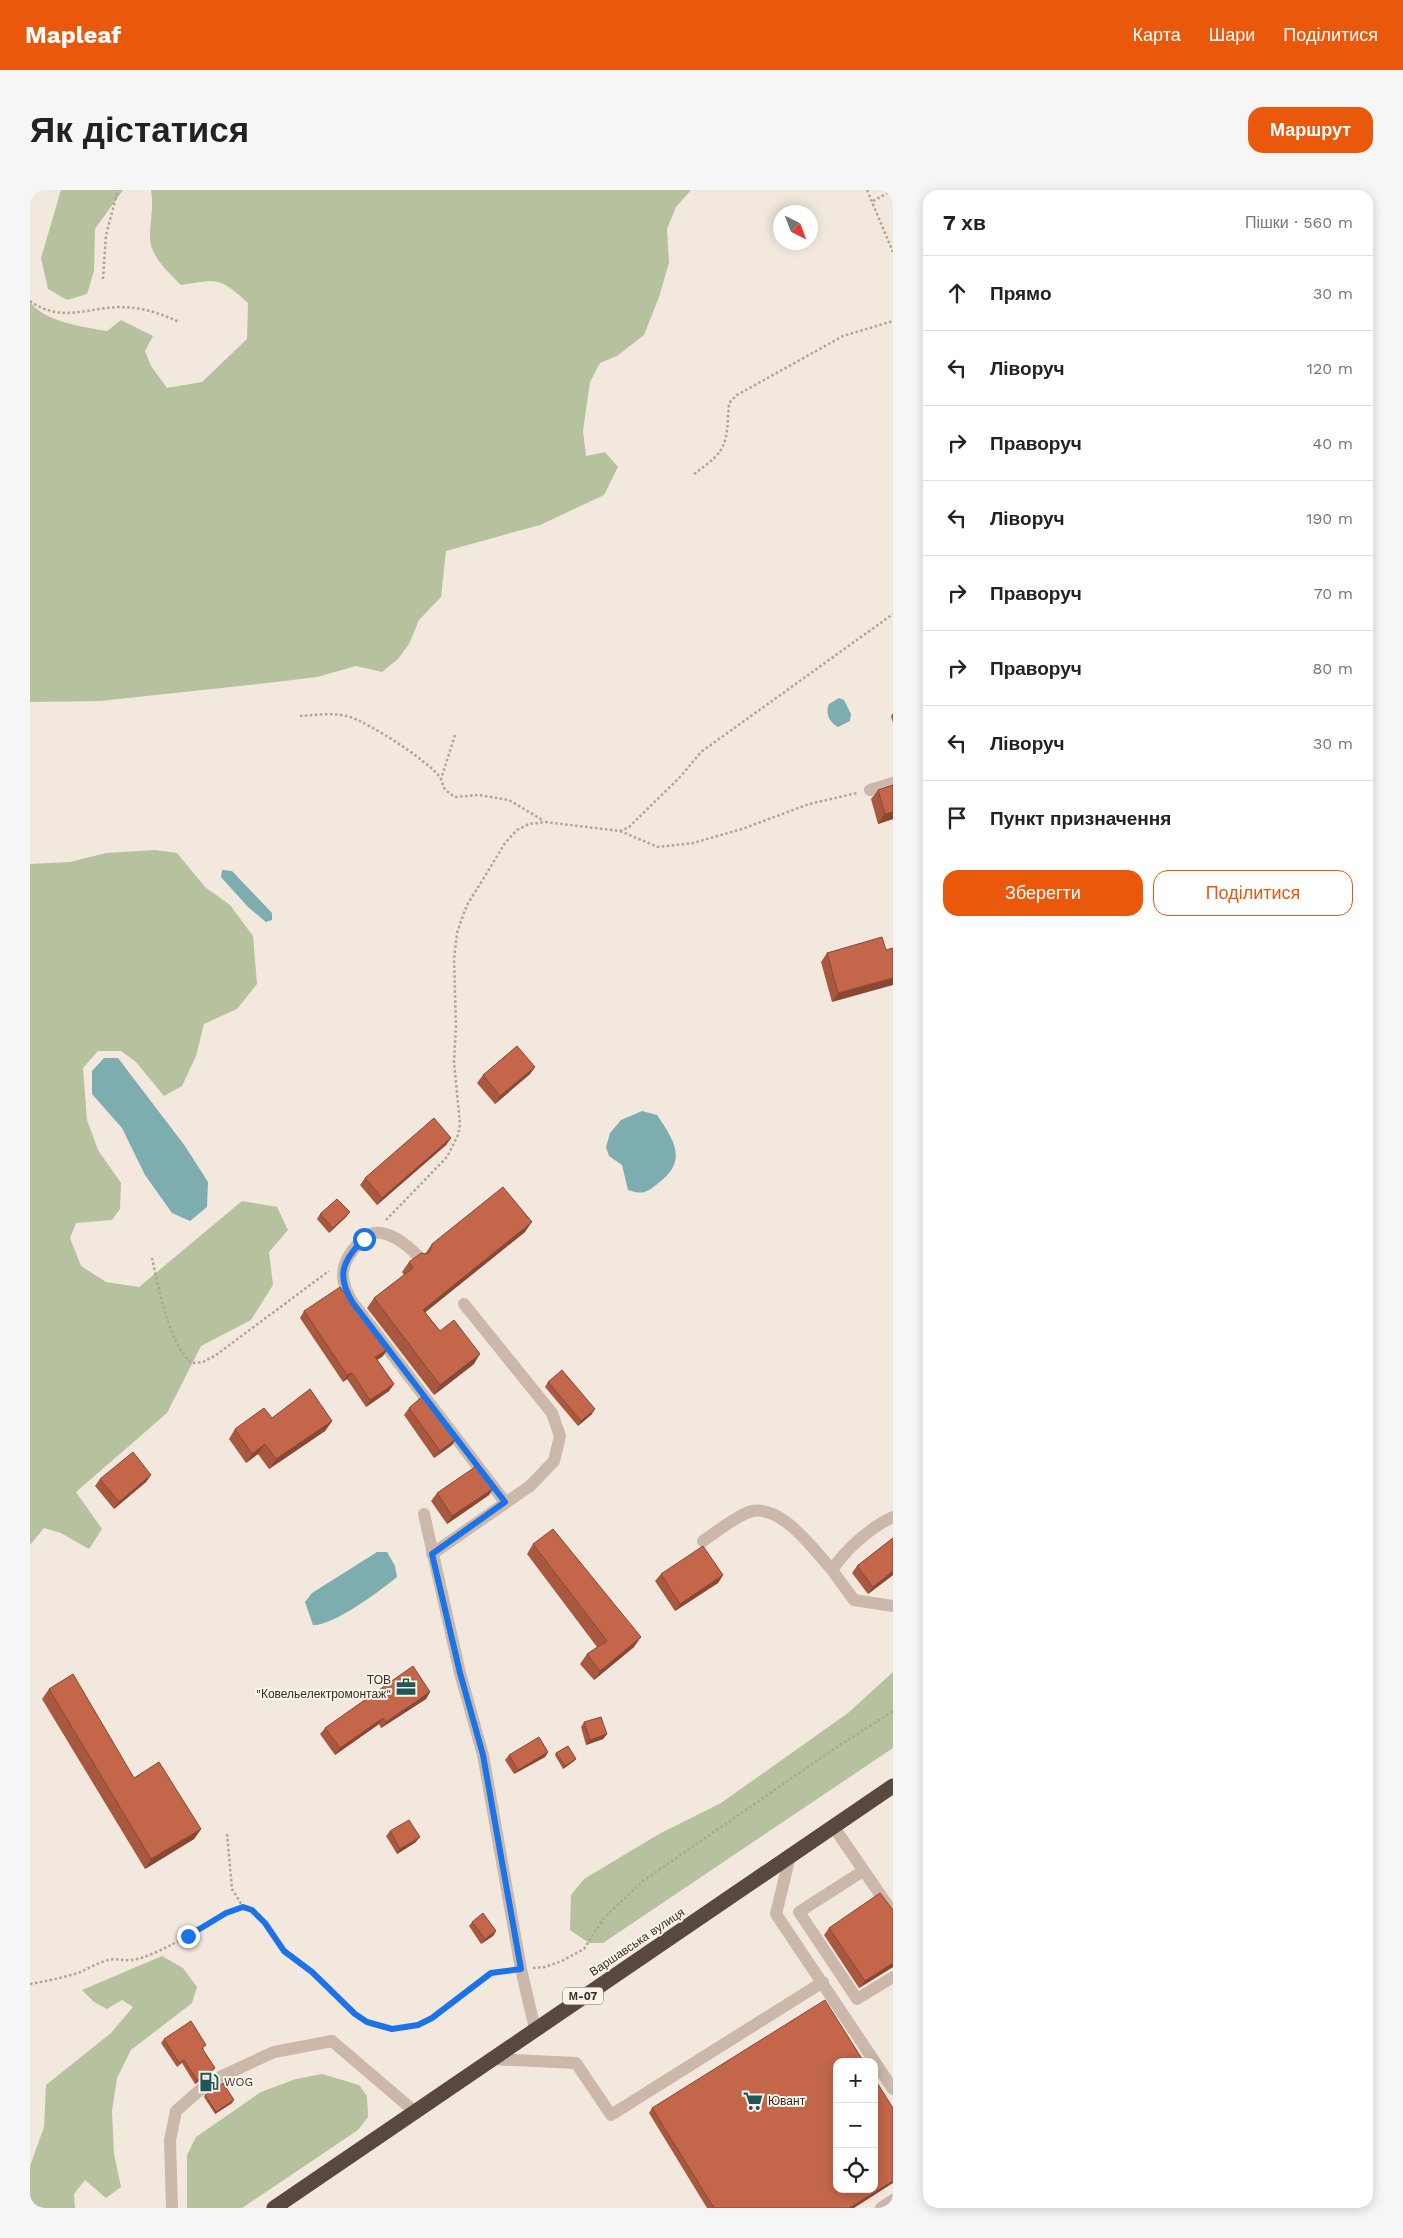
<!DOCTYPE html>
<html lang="uk">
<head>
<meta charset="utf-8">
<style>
  :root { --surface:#fff; --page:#f6f6f6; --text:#222; --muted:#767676; --line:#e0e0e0; --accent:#ea580c }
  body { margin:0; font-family:"Work Sans",sans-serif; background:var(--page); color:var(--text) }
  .controls { position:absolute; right:15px; bottom:15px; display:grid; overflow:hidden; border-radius:10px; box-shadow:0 2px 12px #0003 }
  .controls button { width:45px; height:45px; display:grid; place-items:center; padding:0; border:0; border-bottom:1px solid var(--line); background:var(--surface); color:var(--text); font:25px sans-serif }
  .compass { position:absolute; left:743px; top:15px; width:45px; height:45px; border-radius:50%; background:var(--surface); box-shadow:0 2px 12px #0003; rotate:138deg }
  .stop { position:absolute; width:15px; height:15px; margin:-11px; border:4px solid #1a73e8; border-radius:50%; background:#fff }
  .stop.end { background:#1a73e8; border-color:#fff; box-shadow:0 1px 5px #0008 }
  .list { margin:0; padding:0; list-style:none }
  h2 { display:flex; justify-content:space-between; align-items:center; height:65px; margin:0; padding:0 20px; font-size:21px }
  h2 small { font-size:16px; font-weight:400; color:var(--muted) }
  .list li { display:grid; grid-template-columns:32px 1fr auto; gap:15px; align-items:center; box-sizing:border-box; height:75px; padding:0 20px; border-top:1px solid var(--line) }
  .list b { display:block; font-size:19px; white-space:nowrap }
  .list em { font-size:16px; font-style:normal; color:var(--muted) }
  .actions { display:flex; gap:10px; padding:15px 20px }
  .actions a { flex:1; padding:11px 0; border:1px solid var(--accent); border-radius:15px; text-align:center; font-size:18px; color:var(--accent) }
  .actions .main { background:var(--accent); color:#fff }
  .icon { flex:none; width:28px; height:28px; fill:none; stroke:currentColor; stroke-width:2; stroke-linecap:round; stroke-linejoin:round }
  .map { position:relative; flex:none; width:863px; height:2018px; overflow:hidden; border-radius:15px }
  header { display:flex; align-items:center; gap:30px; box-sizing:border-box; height:70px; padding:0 25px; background:var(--accent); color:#fff }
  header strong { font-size:24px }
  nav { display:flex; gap:28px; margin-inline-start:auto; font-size:18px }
  .intro { display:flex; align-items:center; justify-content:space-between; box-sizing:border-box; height:120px; padding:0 30px }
  h1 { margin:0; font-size:35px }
  .button { padding:12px 22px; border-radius:15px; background:var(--accent); color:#fff; font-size:18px; font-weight:700 }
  main { display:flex; gap:30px; padding:0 30px }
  aside { flex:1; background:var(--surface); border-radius:15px; box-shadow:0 2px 12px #0003 }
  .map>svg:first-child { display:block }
</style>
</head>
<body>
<header>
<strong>Mapleaf</strong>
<nav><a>Карта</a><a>Шари</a><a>Поділитися</a></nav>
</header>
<div class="intro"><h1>Як дістатися</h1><a class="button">Маршрут</a></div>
<main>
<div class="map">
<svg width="863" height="2018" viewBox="0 0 863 2018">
  <rect width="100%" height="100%" fill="#f2e8de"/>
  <path fill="#b6c19e" d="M 31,0 L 93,0 L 65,39 L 64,81 L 57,104 L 37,110 L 18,99 L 11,68 Z
    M 121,0 L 661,0 L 646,17 L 637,39 L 639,73 L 629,107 L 614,145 L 587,166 L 570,173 L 560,192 L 553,241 L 556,266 L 575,262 L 588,277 L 574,305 L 510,335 L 416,361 L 411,407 L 389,430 L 379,454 L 368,469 L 352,482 L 326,476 L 287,487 L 237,493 L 70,511 L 0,512 L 0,112 C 15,132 53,137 77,141 L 91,130 L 123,146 L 115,161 L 121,176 L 137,198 L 172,192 L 217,149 L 218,113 C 190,87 188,89 151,95 C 140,84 119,65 120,47 C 120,31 124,16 121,0 Z
    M 125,660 L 147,663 L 175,697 L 200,715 L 223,746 L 227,794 L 207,819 L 174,834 L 166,866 L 152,896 L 134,906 L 106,872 L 91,861 L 68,861 L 53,878 L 57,930 L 68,960 L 91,993 L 90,1019 L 82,1030 L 46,1033 L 40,1048 L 51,1076 L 76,1092 L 109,1097 L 212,1011 L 247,1017 L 258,1040 L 239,1062 L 243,1095 L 221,1130 L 171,1156 L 137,1223 L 46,1302 L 72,1339 L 59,1359 L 31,1343 L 14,1338 L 0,1355 L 0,674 L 40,672 L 76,663 Z
    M 863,1482 L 863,1558 L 573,1753 L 559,1753 L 540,1740 L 541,1705 L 554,1689 L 629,1644 L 691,1613 L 818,1523 Z
    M 132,1766 L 153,1778 L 167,1797 L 162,1813 L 101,1860 L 87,1888 L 82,1921 L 84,1964 L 91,1997 L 76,2008 L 55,1990 L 44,2004 L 45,2018 L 0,2018 L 0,1976 L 14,1937 L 16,1895 L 81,1843 L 103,1817 L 92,1810 L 77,1819 L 64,1812 L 52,1800 Z
    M 292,1884 L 329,1895 L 337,1906 L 338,1927 L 328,1940 L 212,2018 L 157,2018 L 157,1965 L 166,1947 L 231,1902 L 266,1889 Z"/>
  <path fill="#7dadaf" d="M 809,508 L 814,510 L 821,524 L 820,531 L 808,537 C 799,532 795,523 799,514 Z
    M 192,680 L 202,681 L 242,723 L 242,730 L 236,732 L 218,717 L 191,687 Z
    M 74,868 L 88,868 L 155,956 L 178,992 L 177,1017 L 160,1031 L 142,1023 L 115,985 L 92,938 L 62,904 L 62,881 Z
    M 612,921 L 627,925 C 646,953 658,972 626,995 C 615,1004 611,1004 598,1000 L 592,975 L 579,966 L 576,957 L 580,943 L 591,930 Z
    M 347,1362 L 357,1362 L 365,1376 L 367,1387 C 350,1401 303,1436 283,1435 L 275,1412 L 282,1403 Z"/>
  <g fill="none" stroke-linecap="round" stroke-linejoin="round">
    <path stroke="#b6a294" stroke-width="2.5" stroke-dasharray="2.5 2.5" stroke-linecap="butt" d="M 837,0 L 863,62
      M 843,11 L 863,0
      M 73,89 L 76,45 L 88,0
      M 0,111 C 31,133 56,118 89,117 C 111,117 130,123 149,132
      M 664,284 C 699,259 696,255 699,213 L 707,205 L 813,146 L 863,131
      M 270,526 C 286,525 304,522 320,527 C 339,533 401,572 411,589
      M 425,545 L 411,589 L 414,598 L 419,603 L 425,607 L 449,605 L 479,610 L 514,631
      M 590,641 L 628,657 L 663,653 L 712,639 L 779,614 L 827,603
      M 356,1030 L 417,967 L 428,945 L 430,934 L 424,872 L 426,836 L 424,769 L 427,743 L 431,731 L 437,715 L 452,691 L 475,653 L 487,640 L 499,634 L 515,632 L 590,641 L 599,637 L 651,586 L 671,562 L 863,424
      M 122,1068 C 128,1096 139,1155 162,1173 L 173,1172 L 186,1165 L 299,1081
      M 197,1644 L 202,1699 L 213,1717
      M 503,1778 L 515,1777 L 532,1771 L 554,1759 L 573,1729 L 613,1691 L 801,1561 L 863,1521
      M 0,1794 C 16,1791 32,1788 48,1783 C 58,1779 68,1772 79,1770 C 87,1768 94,1771 102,1770 C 115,1768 129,1761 141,1755 C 156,1747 201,1716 214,1717 C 232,1719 243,1750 254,1761 C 262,1769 273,1774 282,1781 C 309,1805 329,1842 370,1839 C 414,1835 436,1786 478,1780"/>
    <path stroke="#cbb8aa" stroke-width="12" d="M 840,600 L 863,593
      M 388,1066 C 377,1055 361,1041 344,1043 C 338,1044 332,1050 328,1054 C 309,1074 309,1091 323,1113 L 475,1312
      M 394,1324 L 430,1483 L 453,1565 L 491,1779 L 505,1839
      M 863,1327 C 842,1336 814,1361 802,1380 L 824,1410 L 863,1416
      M 673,1351 C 683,1344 711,1323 722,1321 C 752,1315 784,1360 802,1380
      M 402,1364 L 500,1296 L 524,1271 L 530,1246 L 522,1223 L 434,1114
      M 803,1636 L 863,1723
      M 760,1666 L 746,1724 L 863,1899
      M 833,1681 L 769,1722 L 827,1809 L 863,1787
      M 460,1869 L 546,1873 L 581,1925 L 793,1792
      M 142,2018 L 140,1950 L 146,1921 L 179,1892 L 244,1862 L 302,1851 L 384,1921
      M 851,2018 L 863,2010"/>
    <path stroke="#594840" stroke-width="15" d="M 244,2018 L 863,1596"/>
  </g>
  <path fill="#a95840" d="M 863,523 L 863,533 L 861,526 Z
    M 863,595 L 863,629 L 848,634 L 841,609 L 848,600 Z
    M 856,760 L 802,812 L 791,772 L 797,763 Z
    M 505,877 L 500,884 L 465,914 L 447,893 L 453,885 Z
    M 421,948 L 416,955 L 347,1015 L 330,995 L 335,988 Z
    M 320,1022 L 316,1027 L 299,1043 L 287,1029 L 290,1024 Z
    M 495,1042 L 395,1122 L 410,1141 L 444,1174 L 404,1205 L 337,1118 L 344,1108 L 374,1085 L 372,1082 L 379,1072 L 395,1064 L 402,1054 Z
    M 274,1121 L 353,1166 L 347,1170 L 364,1194 L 359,1201 L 336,1217 L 317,1189 L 313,1192 L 270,1128 Z
    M 518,1192 L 562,1224 L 548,1236 L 515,1197 Z
    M 379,1218 L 422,1255 L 404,1268 L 374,1225 Z
    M 242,1228 L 302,1231 L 295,1241 L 239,1279 L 228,1264 L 216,1273 L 199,1249 L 205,1239 Z
    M 121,1285 L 116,1292 L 84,1319 L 65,1296 L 70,1289 Z
    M 407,1303 L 459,1305 L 417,1334 L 401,1311 Z
    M 863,1348 L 863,1385 L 838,1404 L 822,1383 L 827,1376 Z
    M 503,1354 L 604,1457 L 564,1490 L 550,1474 L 557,1464 L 567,1457 L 497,1364 Z
    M 631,1384 L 693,1385 L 688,1393 L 645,1421 L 625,1391 Z
    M 19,1499 L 104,1588 L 171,1639 L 164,1649 L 115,1679 L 12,1509 Z
    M 400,1502 L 396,1509 L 351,1538 L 349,1534 L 305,1565 L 290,1544 L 295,1538 Z
    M 554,1532 L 577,1544 L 573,1549 L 556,1555 L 551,1537 Z
    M 518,1562 L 515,1567 L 484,1584 L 475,1570 L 479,1565 Z
    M 526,1563 L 544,1571 L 533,1579 L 525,1565 Z
    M 360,1641 L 386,1652 L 367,1664 L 356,1646 Z
    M 442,1732 L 466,1741 L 463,1746 L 451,1754 L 439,1736 Z
    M 799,1738 L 863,1777 L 829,1798 L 794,1745 Z
    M 134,1849 L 174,1858 L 173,1859 L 182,1882 L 165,1894 L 152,1873 L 147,1877 L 131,1853 Z
    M 175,1905 L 202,1913 L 185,1924 L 174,1907 Z
    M 622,1918 L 824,2018 L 677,2018 L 619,1923 Z"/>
  <path fill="#894734" d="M 863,622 L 863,629 L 848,634 L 855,624 Z
    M 863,788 L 863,795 L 802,812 L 808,803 Z
    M 505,877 L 500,884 L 465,914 L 470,906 Z
    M 421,948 L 416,955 L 347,1015 L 352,1008 Z
    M 320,1022 L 316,1027 L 299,1043 L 303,1038 Z
    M 502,1032 L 495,1042 L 387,1129 L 393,1120 Z
    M 358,1159 L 353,1166 L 341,1174 L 345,1167 Z
    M 450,1164 L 444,1174 L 404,1205 L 410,1195 Z
    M 322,1183 L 317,1189 L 313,1192 L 317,1185 Z
    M 364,1194 L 359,1201 L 336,1217 L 340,1210 Z
    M 565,1219 L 562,1224 L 548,1236 L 551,1231 Z
    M 302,1231 L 295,1241 L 239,1279 L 246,1269 Z
    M 427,1248 L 422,1255 L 404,1268 L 410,1261 Z
    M 235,1254 L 228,1264 L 216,1273 L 222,1264 Z
    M 121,1285 L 116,1292 L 84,1319 L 89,1312 Z
    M 464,1298 L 459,1305 L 417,1334 L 422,1326 Z
    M 863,1381 L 863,1385 L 838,1404 L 843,1397 Z
    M 693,1385 L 688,1393 L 645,1421 L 650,1414 Z
    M 611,1447 L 604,1457 L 564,1490 L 570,1481 Z
    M 400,1502 L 396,1509 L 351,1538 L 356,1532 Z
    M 353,1528 L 349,1534 L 305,1565 L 310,1558 Z
    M 577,1544 L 573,1549 L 556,1555 L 560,1550 Z
    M 518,1562 L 515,1567 L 484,1584 L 488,1580 Z
    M 546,1569 L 544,1571 L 533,1579 L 535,1576 Z
    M 171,1639 L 164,1649 L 115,1679 L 121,1669 Z
    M 390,1647 L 386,1652 L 367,1664 L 370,1659 Z
    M 466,1741 L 463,1746 L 451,1754 L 455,1749 Z
    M 863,1773 L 863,1777 L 829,1798 L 835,1791 Z
    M 185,1878 L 182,1882 L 165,1894 L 167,1890 Z
    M 204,1910 L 202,1913 L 185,1924 L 186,1922 Z
    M 863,1991 L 863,1993 L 824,2018 L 819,2018 Z"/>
  <path fill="#c4664a" stroke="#894734" d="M 863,595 L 863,622 L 855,624 L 848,600 Z
    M 852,747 L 856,760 L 863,758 L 863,788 L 808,803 L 797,763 Z
    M 487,856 L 505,877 L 470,906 L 453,885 Z
    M 404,928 L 421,948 L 352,1008 L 335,988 Z
    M 473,997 L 502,1032 L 393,1120 L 410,1141 L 424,1130 L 450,1164 L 410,1195 L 344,1108 L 383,1078 L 379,1072 L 391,1063 L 396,1064 L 400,1062 L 402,1054 Z
    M 307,1009 L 320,1022 L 303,1038 L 290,1024 Z
    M 310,1097 L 358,1159 L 345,1167 L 364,1194 L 340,1210 L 322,1183 L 317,1185 L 274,1121 Z
    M 532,1180 L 565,1219 L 551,1231 L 518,1192 Z
    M 280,1199 L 302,1231 L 246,1269 L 235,1254 L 222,1264 L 205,1239 L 234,1218 L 242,1228 Z
    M 394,1205 L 427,1248 L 410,1261 L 379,1218 Z
    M 103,1262 L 121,1285 L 89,1312 L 70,1289 Z
    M 448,1275 L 464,1298 L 422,1326 L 407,1303 Z
    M 523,1339 L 611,1447 L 570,1481 L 557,1464 L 577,1451 L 503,1354 Z
    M 863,1348 L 863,1381 L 843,1397 L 827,1376 Z
    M 673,1356 L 693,1385 L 650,1414 L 631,1384 Z
    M 383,1476 L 400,1502 L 356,1532 L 353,1528 L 310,1558 L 295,1538 Z
    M 43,1484 L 104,1588 L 129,1572 L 171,1639 L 121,1669 L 19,1499 Z
    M 571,1527 L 577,1544 L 560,1550 L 554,1532 Z
    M 509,1547 L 518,1562 L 488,1580 L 479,1565 Z
    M 538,1556 L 546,1569 L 535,1576 L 526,1563 Z
    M 379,1630 L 390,1647 L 370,1659 L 360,1641 Z
    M 850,1703 L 863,1720 L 863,1773 L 835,1791 L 799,1738 Z
    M 453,1723 L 466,1741 L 455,1749 L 442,1732 Z
    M 795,1810 L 834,1872 L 807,1872 L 807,1999 L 844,1999 L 844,1888 L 863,1918 L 863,1991 L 819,2018 L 684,2018 L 622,1918 Z
    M 161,1831 L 176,1855 L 172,1858 L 185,1878 L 167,1890 L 154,1870 L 149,1873 L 134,1849 Z
    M 193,1893 L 204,1910 L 186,1922 L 175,1905 Z"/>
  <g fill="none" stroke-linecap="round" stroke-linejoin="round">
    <path stroke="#1a73e8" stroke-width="6" d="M 158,1746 L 196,1723 L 213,1717 L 222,1720 L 235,1733 L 254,1761 L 282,1782 L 325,1824 L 337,1832 L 362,1839 L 388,1835 L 402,1828 L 461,1783 L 491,1779 L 453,1565 L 430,1483 L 402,1364 L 475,1312 L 323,1113 C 306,1086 312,1071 334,1049"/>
  </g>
  <defs>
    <symbol id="office-bare" viewBox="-9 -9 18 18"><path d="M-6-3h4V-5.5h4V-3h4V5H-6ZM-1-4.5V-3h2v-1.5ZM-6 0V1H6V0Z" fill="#1f5659" stroke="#faf3ea" stroke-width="2.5" paint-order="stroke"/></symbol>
    <symbol id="fuel-bare" viewBox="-9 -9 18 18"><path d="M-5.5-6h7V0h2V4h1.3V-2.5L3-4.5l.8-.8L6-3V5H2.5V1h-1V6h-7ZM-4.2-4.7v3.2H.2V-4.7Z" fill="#1f5659" stroke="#faf3ea" stroke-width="2.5" paint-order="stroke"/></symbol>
    <symbol id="supermarket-bare" viewBox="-9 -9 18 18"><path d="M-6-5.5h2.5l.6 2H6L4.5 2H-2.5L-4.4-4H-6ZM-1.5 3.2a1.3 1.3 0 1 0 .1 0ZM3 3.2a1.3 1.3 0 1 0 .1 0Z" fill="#1f5659" stroke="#faf3ea" stroke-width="2.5" paint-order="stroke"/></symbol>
  </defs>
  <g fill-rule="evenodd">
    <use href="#office-bare" x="362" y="1483" width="28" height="28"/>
    <use href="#fuel-bare" x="165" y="1878" width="28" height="28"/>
    <use href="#supermarket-bare" x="709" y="1897" width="28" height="28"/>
  </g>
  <g text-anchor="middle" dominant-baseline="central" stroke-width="4" stroke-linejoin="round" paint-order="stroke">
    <rect fill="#faf3ea" stroke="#726963" stroke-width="1" x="533" y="1797.5" width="40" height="17" rx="4"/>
    <g font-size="11" font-weight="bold" fill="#382e29">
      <text x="553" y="1806">М-07</text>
    </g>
    <g font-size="12" fill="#382e29" stroke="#faf3ea" text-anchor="start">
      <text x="361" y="1490" text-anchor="end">ТОВ<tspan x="361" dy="14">"Ковельелектромонтаж"</tspan></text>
      <text x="194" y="1892">WOG</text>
      <text x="738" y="1911">Ювант</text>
    </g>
    <g font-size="12" fill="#382e29" stroke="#faf3ea">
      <text transform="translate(607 1752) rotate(-34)">Варшавська вулиця</text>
    </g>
  </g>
</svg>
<div class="controls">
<button>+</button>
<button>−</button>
<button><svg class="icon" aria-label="locate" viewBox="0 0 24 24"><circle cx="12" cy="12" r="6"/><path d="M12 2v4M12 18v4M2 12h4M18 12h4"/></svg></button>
</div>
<svg class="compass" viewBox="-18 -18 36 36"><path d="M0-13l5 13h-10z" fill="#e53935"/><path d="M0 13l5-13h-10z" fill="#767676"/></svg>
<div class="stop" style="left:334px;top:1049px"></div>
<div class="stop end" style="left:158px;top:1746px"></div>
</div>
<aside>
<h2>7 хв<small>Пішки · 560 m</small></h2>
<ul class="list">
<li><svg class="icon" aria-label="ahead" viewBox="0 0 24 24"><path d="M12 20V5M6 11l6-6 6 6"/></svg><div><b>Прямо</b></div><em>30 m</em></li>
<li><svg class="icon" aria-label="left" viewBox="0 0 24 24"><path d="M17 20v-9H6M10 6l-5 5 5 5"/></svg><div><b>Ліворуч</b></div><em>120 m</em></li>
<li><svg class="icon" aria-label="right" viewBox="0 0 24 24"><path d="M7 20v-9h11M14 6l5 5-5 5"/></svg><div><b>Праворуч</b></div><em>40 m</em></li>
<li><svg class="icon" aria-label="left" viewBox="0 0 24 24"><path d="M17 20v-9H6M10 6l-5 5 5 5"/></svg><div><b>Ліворуч</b></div><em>190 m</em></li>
<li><svg class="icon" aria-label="right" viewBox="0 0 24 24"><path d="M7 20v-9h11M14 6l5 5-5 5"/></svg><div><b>Праворуч</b></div><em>70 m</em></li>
<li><svg class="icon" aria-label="right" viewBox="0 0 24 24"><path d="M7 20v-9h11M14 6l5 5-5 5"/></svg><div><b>Праворуч</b></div><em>80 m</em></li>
<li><svg class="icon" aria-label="left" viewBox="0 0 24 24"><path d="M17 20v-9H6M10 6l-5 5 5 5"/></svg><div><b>Ліворуч</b></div><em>30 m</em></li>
<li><svg class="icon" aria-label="arrive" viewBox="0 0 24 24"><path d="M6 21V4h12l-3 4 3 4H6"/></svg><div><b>Пункт призначення</b></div></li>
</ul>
<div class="actions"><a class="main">Зберегти</a><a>Поділитися</a></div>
</aside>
</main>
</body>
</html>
